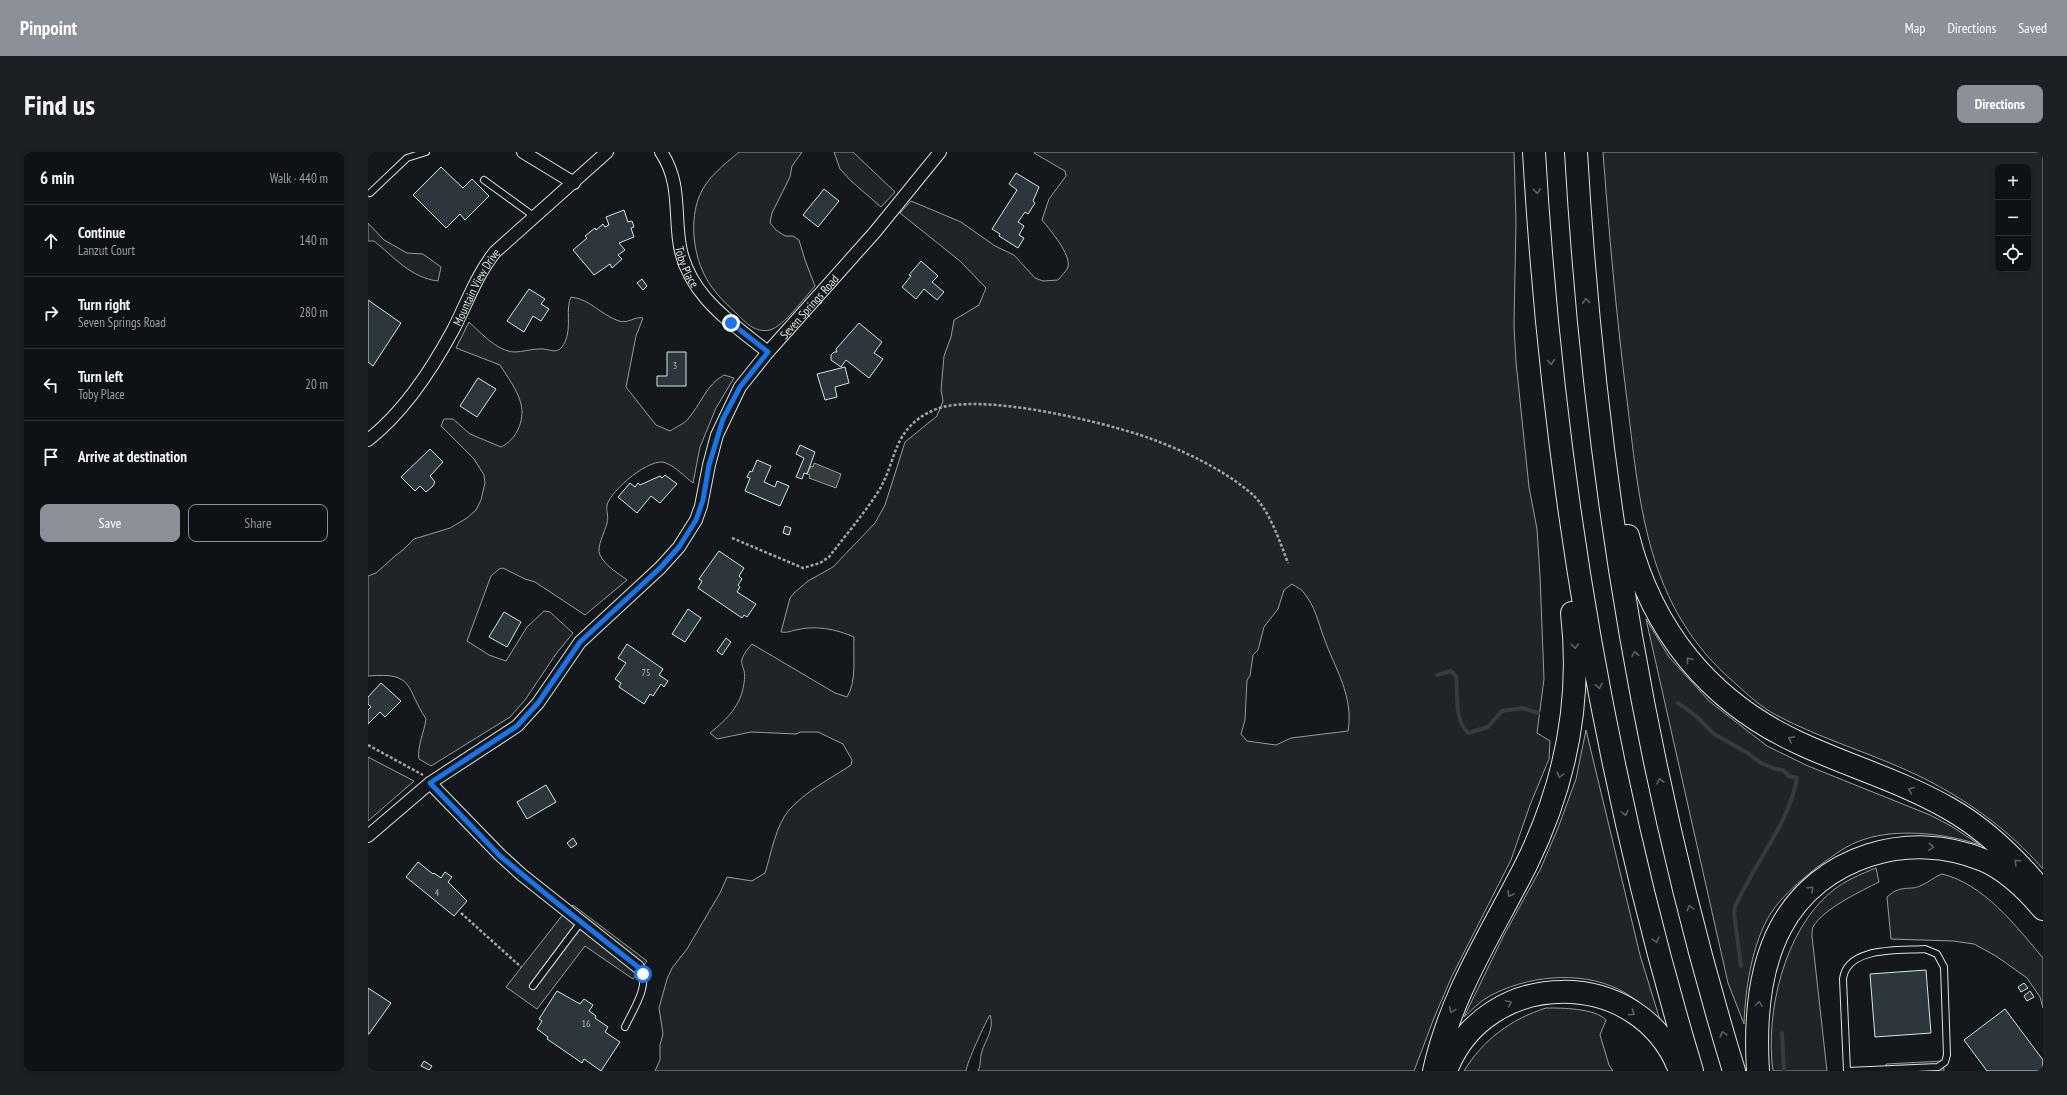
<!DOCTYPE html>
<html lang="en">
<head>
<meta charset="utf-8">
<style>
  :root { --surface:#0f1215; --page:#1d2022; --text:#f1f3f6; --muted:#9b9ea0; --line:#2f3234; --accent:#8c9099 }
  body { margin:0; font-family:"PT Sans Narrow",sans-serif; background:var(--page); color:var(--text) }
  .controls { position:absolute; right:12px; top:12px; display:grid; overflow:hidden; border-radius:8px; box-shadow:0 2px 6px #0003 }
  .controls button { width:36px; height:36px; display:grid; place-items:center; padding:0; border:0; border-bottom:1px solid var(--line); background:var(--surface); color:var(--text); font:20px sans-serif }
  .stop { position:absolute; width:12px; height:12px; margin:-9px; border:3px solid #1a73e8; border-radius:50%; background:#fff }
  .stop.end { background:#1a73e8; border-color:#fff; box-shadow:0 1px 4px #0008 }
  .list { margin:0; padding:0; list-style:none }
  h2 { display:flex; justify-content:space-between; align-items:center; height:52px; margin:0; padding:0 16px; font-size:17px }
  h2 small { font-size:13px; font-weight:400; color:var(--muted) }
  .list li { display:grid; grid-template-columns:26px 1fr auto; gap:12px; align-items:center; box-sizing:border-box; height:72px; padding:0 16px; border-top:1px solid var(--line) }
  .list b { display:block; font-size:15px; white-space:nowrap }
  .list p { margin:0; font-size:13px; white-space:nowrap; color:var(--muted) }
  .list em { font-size:13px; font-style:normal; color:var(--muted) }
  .actions { display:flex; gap:8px; padding:12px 16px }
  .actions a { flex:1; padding:9px 0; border:1px solid var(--accent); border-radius:8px; text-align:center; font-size:14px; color:var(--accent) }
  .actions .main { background:var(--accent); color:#fff }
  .icon { flex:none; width:22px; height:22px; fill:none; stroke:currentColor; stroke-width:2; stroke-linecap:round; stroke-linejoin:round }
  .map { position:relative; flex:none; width:1675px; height:919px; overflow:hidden; border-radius:8px }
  header { display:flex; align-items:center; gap:24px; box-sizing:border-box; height:56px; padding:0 20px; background:var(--accent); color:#fff }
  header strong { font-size:19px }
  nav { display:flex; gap:22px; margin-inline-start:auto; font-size:14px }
  .intro { display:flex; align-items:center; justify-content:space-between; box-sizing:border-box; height:96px; padding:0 24px }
  h1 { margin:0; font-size:28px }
  .button { padding:10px 18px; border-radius:8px; background:var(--accent); color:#fff; font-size:14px; font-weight:700 }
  main { display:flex; gap:24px; padding:0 24px }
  aside { flex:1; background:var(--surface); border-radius:8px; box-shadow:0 2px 6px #0003 }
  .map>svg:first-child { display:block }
</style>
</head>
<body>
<header>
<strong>Pinpoint</strong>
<nav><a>Map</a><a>Directions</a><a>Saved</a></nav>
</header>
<div class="intro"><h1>Find us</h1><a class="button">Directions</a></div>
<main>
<aside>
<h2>6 min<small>Walk · 440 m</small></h2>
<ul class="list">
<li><svg class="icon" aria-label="ahead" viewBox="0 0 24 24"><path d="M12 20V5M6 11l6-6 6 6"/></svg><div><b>Continue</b><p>Lanzut Court</p></div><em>140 m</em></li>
<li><svg class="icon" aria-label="right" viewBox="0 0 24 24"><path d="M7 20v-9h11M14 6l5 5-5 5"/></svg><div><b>Turn right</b><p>Seven Springs Road</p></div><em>280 m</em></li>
<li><svg class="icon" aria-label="left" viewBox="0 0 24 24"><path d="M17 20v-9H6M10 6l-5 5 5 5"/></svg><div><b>Turn left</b><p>Toby Place</p></div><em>20 m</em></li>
<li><svg class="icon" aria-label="arrive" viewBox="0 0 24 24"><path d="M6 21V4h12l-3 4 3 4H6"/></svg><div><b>Arrive at destination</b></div></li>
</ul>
<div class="actions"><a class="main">Save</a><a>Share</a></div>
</aside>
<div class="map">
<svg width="1675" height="919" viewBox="0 0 1675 919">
  <rect width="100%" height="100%" fill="#14181c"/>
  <path fill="#202428" stroke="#939e99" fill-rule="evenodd" d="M 371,0 L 434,0 L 424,14 L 422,25 L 404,61 L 402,71 L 408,78 L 417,84 L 425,84 L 431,88 L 437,108 L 447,134 C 437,145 416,174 402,178 C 387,181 378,171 368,161 C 356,150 343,137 336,122 C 325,100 322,68 331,45 C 338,26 356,13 371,0 Z
    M 466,0 L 485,0 L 527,40 L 513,55 L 483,29 L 472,17 Z
    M 667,0 L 1146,0 L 1148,69 L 1146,174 L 1148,210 L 1161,335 L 1169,377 L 1172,424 L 1176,527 L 1169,581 L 1182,589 L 1181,607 L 1162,653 L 1143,708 L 1084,824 L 1066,866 L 1046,919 L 610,919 C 613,913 612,909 613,903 C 616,889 627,878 622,863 C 617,871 599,910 598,919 L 287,919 L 292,908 L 292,893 L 295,882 L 291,856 L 299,827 L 304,816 L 319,797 L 352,741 L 359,725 L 384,729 L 397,721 C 403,702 408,673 421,658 C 438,639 462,627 483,613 L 484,608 L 475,592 L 450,580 L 432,580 L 428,582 L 383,580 L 349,587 L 342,581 C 359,567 373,554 376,531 C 380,510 364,515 384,492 L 467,541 L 479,545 C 489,529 485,504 486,485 C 468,477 447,473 428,478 C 422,479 420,481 413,480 L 422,446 L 426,441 L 440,429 L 465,415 L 507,371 L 517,353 L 537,290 L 569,264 L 575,249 L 573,238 L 576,204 L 583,185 L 586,168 L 611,153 L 618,136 L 592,109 L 532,61 L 543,49 L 593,70 L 627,94 L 646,103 L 667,126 L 675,129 L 690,128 C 693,124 698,120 700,115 C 703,102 682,78 674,68 L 681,47 L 698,24 L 697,19 L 666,1 ZM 924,432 C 928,435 934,437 936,441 C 947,454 950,470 956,486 C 967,517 986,544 980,579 L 923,586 L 908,593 L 879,589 L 873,582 L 877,568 L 879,528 L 882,524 L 885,503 L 890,498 L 896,475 L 910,457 L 916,438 Z
    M 1235,0 L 1675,0 L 1675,717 C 1640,677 1597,646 1549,623 C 1503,601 1453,587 1408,563 C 1393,555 1380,543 1368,532 C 1276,454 1272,351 1258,240 C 1248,160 1241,81 1235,0 ZM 1630,15 L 1660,15 L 1660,117 L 1630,117 Z
    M 0,71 L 16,88 L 39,101 L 55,102 L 73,115 L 70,129 C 43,126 26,105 6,89 L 0,89 Z
    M 203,145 C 222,147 233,163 251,169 C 260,172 267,164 275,166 L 268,184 L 258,235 L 288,273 L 302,279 C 308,275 316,272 320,267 C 333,252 338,233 356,223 L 366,226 L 348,256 L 332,295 L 325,331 C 317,325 308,315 298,311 C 283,304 243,338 239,353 C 238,359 241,365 239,371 C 237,380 228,395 232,403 C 237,414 250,421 259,428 L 217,463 L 167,430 L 157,427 L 135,416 L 131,417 L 123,424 L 99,489 L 121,503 L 138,509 L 159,475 L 176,459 L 182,460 L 205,481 L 188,502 L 157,548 L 142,565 L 63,614 L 51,607 C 49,594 56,581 58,567 C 37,535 47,520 0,524 L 0,424 L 8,421 L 27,404 L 35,398 L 46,387 L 82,376 L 99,366 L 108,358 L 113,348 L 117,331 L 116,323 L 106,307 L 73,274 L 76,267 L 85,267 L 102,282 L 133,295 C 148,288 157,269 153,252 C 150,239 139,224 132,213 L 88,196 L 101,170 C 113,181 129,199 146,200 C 155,200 162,197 171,197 C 182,196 190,205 197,190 C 204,175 197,157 203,145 Z
    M 1278,467 L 1301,505 L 1341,549 L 1399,594 L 1440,614 L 1562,663 L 1583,674 L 1612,693 C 1577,681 1524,675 1489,690 C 1474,696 1461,707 1448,716 C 1432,729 1414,744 1403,761 C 1384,790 1377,839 1376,872 L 1360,831 Z
    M 1218,578 L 1272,803 L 1292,868 C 1279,856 1266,845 1250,837 C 1211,818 1157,824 1120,845 C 1111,850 1104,858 1096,865 L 1136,783 L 1172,718 L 1190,676 L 1208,627 Z
    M 0,605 L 46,629 L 0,669 Z
    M 1508,716 L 1511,730 C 1493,739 1455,757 1445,775 C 1444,777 1444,782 1444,784 L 1459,919 L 1405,919 C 1397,861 1416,779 1463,740 C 1476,729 1493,722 1508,716 Z
    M 1574,722 C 1616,732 1648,774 1675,806 L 1675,856 L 1672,845 L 1659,826 L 1628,804 L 1606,792 L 1585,789 L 1523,787 L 1519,745 C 1535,731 1541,740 1554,733 C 1561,730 1566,725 1574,722 Z
    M 1178,856 C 1193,856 1227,856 1238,868 L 1232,883 L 1241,913 L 1245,919 L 1096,919 C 1115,888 1143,867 1178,856 Z"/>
  <path fill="#24282b" stroke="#939e99" d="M 205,753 L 279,809 L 265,827 L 217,794 L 169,857 L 138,835 L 193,765 Z
    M 1575,909 L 1576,919 L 1518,919 L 1518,912 Z"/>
  <path fill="#363b3e" stroke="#939e99" d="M 446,311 L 473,322 L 468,336 L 441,326 L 442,323 L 439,322 L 443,314 L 445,315 Z"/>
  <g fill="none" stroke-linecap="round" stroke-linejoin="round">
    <path stroke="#363b3e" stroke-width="4" d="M 1069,523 L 1083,519 L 1088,524 C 1090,543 1086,567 1100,581 L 1120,575 L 1134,559 L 1155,556 L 1170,561
      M 1310,551 L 1328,564 L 1346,582 L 1378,600 L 1393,611 L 1408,617 L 1415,618 L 1421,624 L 1429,626 C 1422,670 1385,713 1367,755 L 1366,761 L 1373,814
      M 1414,881 L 1416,919"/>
  </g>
  <path fill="#2c363c" stroke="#d8e6dc" d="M 73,15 L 95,36 L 104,27 L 121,44 L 97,68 L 92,62 L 78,76 L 45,43 Z
    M 648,21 L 671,35 L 665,49 L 667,51 L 660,62 L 657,60 L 650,70 L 656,74 L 651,83 L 656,86 L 650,96 L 631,84 L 632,82 L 624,77 L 649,38 L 641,32 Z
    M 456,37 L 471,49 L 450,75 L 435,63 Z
    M 256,58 L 260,70 L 264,69 L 266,75 L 263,76 L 266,85 L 251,91 L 257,98 L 250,103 L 254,107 L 244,116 L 242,112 L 226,123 L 205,98 L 219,86 L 217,84 L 227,76 L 228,78 L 235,72 L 237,75 L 241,73 L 238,65 Z
    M 553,109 L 570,124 L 564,130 L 576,140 L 569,148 L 556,137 L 548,147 L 534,135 L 543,124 L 541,123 Z
    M 274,127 L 279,134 L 275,138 L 269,131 Z
    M 161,137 L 177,147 L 173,152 L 181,157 L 173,169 L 165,164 L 156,180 L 139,169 Z
    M 0,148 L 33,171 L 5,214 L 0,210 Z
    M 491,171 L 514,190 L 506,201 L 515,207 L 501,226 L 478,208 L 473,215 L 463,208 L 463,203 L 466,200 L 469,200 L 468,197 Z
    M 299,200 L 318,200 L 318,234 L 289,234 L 289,224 L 299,224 Z
    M 477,215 L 481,231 L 467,235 L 469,245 L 457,248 L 449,222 Z
    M 110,226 L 128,237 L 109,265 L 92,254 Z
    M 432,293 L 447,300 L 439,322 L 436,321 L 434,327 L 428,325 L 436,306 L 428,302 Z
    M 62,297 L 75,310 L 62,324 L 67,330 L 65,334 L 58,340 L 52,334 L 47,339 L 33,325 Z
    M 389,308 L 403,314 L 396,330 L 407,335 L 409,329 L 421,334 L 412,354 L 377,339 L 382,326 L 379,325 L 382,319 L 384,320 Z
    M 297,323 L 309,332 L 292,351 L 283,344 L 269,361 L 250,345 L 262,331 L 267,335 L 270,331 L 272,333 L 292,324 L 294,326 Z
    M 417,374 L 423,376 L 421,383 L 415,381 Z
    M 351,399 L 376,416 L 371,424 L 374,427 L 370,433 L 372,435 L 369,440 L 388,452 L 379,465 L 376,463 L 374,466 L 330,436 L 334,429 L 331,427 Z
    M 320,457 L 333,466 L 317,490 L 304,482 Z
    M 136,460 L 153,470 L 139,495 L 121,485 Z
    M 358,486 L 363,490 L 354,503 L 349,499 Z
    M 259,492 L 295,517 L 291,523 L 300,529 L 296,535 L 293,532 L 285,544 L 282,542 L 276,552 L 251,535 L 253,531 L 247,527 L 258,511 L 250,506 Z
    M 13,531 L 33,549 L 17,565 L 12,560 L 0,572 L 0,558 L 3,555 L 0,552 L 0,545 Z
    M 178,633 L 188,650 L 159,667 L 149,650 Z
    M 205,686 L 209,692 L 203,696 L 199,691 Z
    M 50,710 L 65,722 L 66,721 L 73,726 L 77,720 L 84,725 L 80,730 L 99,749 L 86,764 L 38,725 Z
    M 1558,818 L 1563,881 L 1507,885 L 1502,822 Z
    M 1656,831 L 1660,836 L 1653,840 L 1650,835 Z
    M 0,836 L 23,851 L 1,882 L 0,882 Z
    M 189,839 L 212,852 L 216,847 L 225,853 L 221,859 L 228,864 L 227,866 L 240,875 L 237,880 L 252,890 L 233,919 L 216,907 L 214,911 L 179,887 L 180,885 L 169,877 L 174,869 L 171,867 Z
    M 1662,839 L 1666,845 L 1659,849 L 1656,844 Z
    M 1637,857 L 1675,908 L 1674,919 L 1619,919 L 1596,888 Z
    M 56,909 L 64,914 L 61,918 L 53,914 Z"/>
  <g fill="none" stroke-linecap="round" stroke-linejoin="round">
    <defs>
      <path id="service" d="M 116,28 L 167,65
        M 2,41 L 39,6 L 58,0
        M 1557,797 L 1569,802 L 1576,815 L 1579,903 L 1577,910 L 1570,915 L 1479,919 L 1475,827 C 1479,794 1532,799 1557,797 Z
        M 165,834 L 213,770
        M 257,875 C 264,859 285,830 270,815"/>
      <g id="minor">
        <path d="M 155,0 L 206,31"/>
        <path id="s1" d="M 293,0 C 312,28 307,57 311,88 C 317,141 362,170 400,200"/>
        <path id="s2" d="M 0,288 C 36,260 64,217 85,178 C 99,151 108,124 127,100 L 239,0"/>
        <path d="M 62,631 L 132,703 L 154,723 L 270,815"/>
        <path id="s3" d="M 0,684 L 62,631 L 149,574 L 170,551 L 212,490 L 292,416 L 311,395 L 328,368 L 333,354 L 341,313 L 349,283 L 372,235 L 400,200 L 507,80 L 572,0"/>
      </g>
      <path id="motorway" d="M 1166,0 C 1184,311 1234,620 1324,919
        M 1208,0 C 1226,310 1275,621 1366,919
        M 1260,384 C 1284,479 1342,550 1431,591 C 1480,614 1533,629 1580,656 C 1618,677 1648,707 1675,740
        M 1066,919 C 1083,842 1123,782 1158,713 C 1197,634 1214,548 1204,461
        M 1078,919 C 1117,814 1273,813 1312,919
        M 1390,919 C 1387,871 1390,818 1413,775 C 1451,704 1542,677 1615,708 C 1639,718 1658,737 1675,757"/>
    </defs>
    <use href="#service" stroke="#d8e6dc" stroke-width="8"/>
    <use href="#minor" stroke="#d8e6dc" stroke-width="14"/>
    <use href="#motorway" stroke="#d8e6dc" stroke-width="24"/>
    <path stroke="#9da8a2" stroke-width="2.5" stroke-dasharray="3 2" stroke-linecap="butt" d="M 364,386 L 435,416 L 452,411 L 461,405 C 477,384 495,363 510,340 C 530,308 523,277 566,258 C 609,239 736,270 781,286 C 816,299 855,317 884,342 C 901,357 912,390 920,411
      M 0,593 L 55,623
      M 93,761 L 153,815"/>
    <use href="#service" stroke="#14181c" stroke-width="6"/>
    <use href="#minor" stroke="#14181c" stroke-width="12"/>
    <use href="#motorway" stroke="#14181c" stroke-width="22"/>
  </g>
  <defs><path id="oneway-chevron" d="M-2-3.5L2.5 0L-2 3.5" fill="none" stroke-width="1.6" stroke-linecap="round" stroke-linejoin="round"/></defs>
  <g stroke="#59605f">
    <use href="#oneway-chevron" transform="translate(1169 39) rotate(86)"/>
    <use href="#oneway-chevron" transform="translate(1218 149) rotate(-95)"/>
    <use href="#oneway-chevron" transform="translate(1183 210) rotate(85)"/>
    <use href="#oneway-chevron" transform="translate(1207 494) rotate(87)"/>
    <use href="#oneway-chevron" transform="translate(1267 502) rotate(-100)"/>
    <use href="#oneway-chevron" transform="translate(1321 508) rotate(-129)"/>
    <use href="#oneway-chevron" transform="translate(1231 534) rotate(79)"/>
    <use href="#oneway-chevron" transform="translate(1423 587) rotate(-154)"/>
    <use href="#oneway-chevron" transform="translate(1192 623) rotate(105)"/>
    <use href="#oneway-chevron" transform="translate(1292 629) rotate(-102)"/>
    <use href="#oneway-chevron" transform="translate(1543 638) rotate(-157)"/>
    <use href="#oneway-chevron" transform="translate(1257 661) rotate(77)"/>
    <use href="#oneway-chevron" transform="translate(1563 695) rotate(4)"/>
    <use href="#oneway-chevron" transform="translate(1649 710) rotate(-134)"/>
    <use href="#oneway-chevron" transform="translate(1443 737) rotate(-43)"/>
    <use href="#oneway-chevron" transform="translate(1142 742) rotate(119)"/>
    <use href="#oneway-chevron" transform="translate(1322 756) rotate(-104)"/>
    <use href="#oneway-chevron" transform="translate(1288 788) rotate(75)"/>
    <use href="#oneway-chevron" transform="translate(1141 851) rotate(-25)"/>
    <use href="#oneway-chevron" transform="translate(1391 852) rotate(-82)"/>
    <use href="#oneway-chevron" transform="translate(1084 858) rotate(111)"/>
    <use href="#oneway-chevron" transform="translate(1264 861) rotate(34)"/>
    <use href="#oneway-chevron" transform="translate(1355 882) rotate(-106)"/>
  </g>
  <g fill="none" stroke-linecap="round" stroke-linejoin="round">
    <path stroke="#1a73e8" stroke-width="5" d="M 275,822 L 270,815 L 184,747 L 132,704 L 62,631 L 149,574 L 170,551 L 212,490 L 292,416 L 311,395 L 328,368 L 335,348 L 341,313 L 355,267 L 372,235 L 400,200 L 363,171"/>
  </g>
  <g text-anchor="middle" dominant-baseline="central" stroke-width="3" stroke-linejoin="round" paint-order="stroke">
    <g font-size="10" fill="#adbab4">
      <text x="307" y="213">3</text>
      <text x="278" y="520">75</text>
      <text x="69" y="740">4</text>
      <text x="218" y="871">16</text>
    </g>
    <g font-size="12" fill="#d8e6dc" stroke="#14181c">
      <text stroke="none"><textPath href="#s1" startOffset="119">Toby Place</textPath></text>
      <text stroke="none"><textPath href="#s2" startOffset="189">Mountain View Drive</textPath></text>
      <text stroke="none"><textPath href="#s3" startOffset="707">Seven Springs Road</textPath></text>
    </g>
  </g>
</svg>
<div class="controls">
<button>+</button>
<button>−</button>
<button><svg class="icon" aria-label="locate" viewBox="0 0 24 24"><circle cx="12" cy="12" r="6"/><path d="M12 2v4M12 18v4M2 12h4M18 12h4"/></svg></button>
</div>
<div class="stop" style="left:275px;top:822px"></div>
<div class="stop end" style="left:363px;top:171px"></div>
</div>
</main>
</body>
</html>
